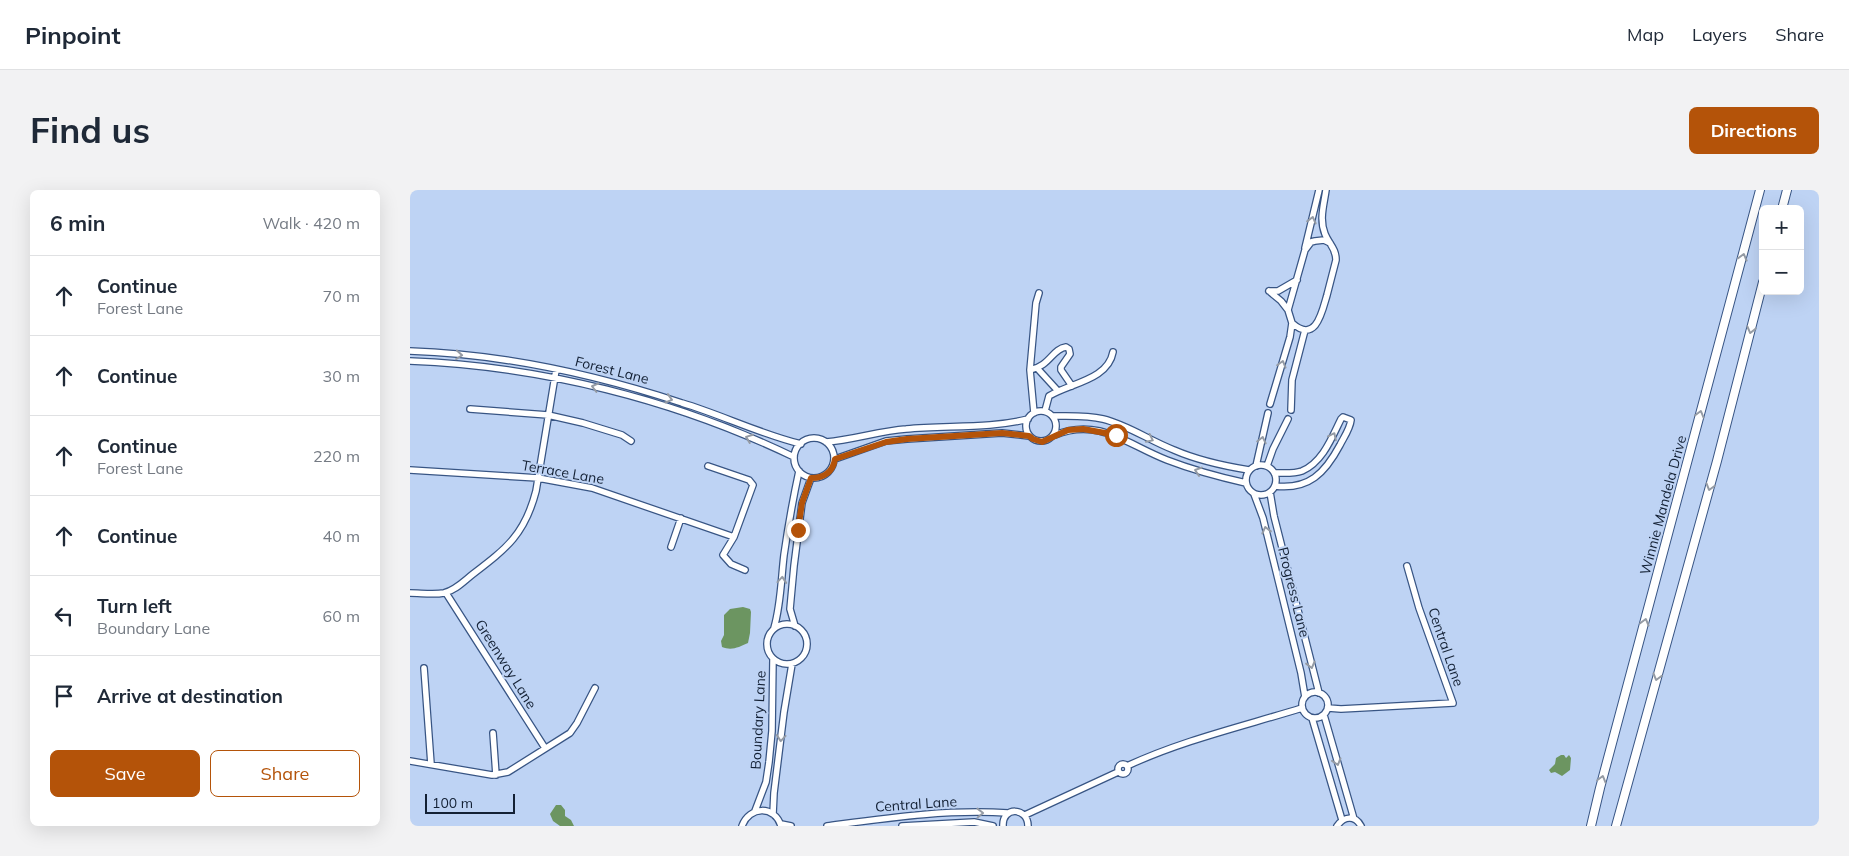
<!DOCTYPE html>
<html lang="en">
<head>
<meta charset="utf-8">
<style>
  :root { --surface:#fff; --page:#f2f2f3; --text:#1f2937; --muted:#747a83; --line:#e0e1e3; --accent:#b45309 }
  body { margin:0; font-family:Mulish,sans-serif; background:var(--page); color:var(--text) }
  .controls { position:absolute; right:15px; top:15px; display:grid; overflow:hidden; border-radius:8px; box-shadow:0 5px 20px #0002 }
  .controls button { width:45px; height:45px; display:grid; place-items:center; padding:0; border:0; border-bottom:1px solid var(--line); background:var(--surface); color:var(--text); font:25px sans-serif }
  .scale { position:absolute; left:15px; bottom:12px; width:90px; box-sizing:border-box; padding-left:5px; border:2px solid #132034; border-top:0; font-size:14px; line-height:18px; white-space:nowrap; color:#132034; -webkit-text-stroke:4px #bed3f4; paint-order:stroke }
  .stop { position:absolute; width:15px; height:15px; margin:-11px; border:4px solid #b45309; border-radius:50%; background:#fff }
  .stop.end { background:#b45309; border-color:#fff; box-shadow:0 1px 5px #0008 }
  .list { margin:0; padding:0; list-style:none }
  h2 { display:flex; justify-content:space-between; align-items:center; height:65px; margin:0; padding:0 20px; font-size:21px }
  h2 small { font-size:16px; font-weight:400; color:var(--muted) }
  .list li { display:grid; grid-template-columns:32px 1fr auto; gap:15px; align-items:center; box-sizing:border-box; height:80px; padding:0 20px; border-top:1px solid var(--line) }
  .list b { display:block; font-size:19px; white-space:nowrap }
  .list p { margin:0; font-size:16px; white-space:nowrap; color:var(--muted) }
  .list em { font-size:16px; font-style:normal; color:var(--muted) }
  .actions { display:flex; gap:10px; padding:15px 20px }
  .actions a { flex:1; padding:11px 0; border:1px solid var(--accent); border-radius:8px; text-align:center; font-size:18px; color:var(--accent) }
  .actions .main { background:var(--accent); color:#fff }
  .icon { flex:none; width:28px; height:28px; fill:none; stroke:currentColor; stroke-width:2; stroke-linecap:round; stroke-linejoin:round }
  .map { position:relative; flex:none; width:1409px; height:636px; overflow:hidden; border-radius:8px }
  header { display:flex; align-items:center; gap:30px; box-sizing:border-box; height:70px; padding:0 25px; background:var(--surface); border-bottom:1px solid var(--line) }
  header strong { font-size:24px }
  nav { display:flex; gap:28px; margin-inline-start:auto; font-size:18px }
  .intro { display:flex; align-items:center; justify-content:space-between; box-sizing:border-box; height:120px; padding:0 30px }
  h1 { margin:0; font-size:35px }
  .button { padding:12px 22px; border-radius:8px; background:var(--accent); color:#fff; font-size:18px; font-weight:700 }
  main { display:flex; gap:30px; padding:0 30px }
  aside { flex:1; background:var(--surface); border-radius:8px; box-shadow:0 5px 20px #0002 }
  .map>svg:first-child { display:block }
</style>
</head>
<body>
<header>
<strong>Pinpoint</strong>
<nav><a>Map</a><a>Layers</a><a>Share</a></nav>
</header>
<div class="intro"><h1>Find us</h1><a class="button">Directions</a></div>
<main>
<aside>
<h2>6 min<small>Walk · 420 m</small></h2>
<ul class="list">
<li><svg class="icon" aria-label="ahead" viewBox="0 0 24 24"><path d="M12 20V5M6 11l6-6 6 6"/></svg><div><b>Continue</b><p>Forest Lane</p></div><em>70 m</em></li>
<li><svg class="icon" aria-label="ahead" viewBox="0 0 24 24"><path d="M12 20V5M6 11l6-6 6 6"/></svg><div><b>Continue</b></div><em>30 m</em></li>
<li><svg class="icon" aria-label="ahead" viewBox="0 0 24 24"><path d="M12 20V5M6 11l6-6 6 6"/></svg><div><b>Continue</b><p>Forest Lane</p></div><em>220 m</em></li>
<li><svg class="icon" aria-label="ahead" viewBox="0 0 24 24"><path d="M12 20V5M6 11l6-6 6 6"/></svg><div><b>Continue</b></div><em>40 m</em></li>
<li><svg class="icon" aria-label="left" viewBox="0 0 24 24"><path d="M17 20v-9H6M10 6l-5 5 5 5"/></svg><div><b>Turn left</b><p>Boundary Lane</p></div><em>60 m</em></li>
<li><svg class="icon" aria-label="arrive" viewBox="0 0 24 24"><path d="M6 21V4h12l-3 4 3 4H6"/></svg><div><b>Arrive at destination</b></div></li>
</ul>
<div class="actions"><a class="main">Save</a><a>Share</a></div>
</aside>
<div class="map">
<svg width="1409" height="636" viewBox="0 0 1409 636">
  <rect width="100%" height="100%" fill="#bed3f4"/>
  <path fill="#6c9561" d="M 333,417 L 340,419 L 341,422 L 340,443 L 338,453 C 329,457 322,461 312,457 L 311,451 L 314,445 L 314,425 L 320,419 Z
    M 1151,565 L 1154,565 L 1156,568 L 1159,565 L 1161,568 L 1160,580 L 1152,586 L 1145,582 L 1141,583 L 1139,580 L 1145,574 L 1146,568 Z
    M 146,615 L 151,615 L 155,620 L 155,626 L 161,630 L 164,636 L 150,636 L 143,631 L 140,624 Z"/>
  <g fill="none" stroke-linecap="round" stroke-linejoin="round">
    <defs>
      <path id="street" d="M 916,0 C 914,15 909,29 915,44 C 919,54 926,58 926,70 C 923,82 920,93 917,105 C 912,122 906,154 882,133 L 878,120 L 895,60 L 901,52 L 905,51 L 914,50 L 920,53
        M 895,58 L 909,0
        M 859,101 L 868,101 L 887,90
        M 859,101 L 871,111 L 878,120
        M 0,161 C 93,164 184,184 272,213 C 312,225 350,244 391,254
        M 0,171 C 131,176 266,210 384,267
        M 627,178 L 648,201
        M 620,180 C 640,176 642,159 656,157 L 659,159 L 660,164 L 651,177 L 651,180 L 662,196
        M 860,214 L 880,147 L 882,133
        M 60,219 L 138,225 L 173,233 L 212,245 L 221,251
        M 881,220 L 882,190 L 895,140
        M616 236a15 15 0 1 1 30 0a15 15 0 1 1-30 0Z
        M 635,221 L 639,206 C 660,193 698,190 703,162
        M 624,223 L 620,180 L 626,113 L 629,103
        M 643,226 C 660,226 677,225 693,229 C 718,235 740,251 764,260 C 787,270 814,276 839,280
        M 645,245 C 689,227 718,255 757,270 C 783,280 809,287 836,293
        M384 268a20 20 0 1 1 40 0a20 20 0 1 1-40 0Z
        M 416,252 C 443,250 469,241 496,239 C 536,235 579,239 618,229
        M 425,269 L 476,251 L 497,249 L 592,243 L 619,246
        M836 290a15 15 0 1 1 30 0a15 15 0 1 1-30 0Z
        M 298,276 L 339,290 L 343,295 L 324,347 L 313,365 L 321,374 L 335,380
        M 846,276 L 858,223
        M 857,276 L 863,259 L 878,229
        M 0,280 L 128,288 L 182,298 L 324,347
        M 865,283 C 873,283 884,284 892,281 C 913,272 922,247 931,229 L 933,227 L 941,230 C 940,239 934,247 930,255 C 915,283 899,300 865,296
        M 860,302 L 864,326 L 909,503
        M 844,304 L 853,328 L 891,483 L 895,507
        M 261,357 L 271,328
        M 0,403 C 11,403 23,405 34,403 C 46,400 54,391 63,384 C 97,358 115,344 126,301 L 146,180
        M 36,403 L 135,558
        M357 454a20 20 0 1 1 40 0a20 20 0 1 1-40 0Z
        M 385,436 L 380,419 L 384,376 L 392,313 L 401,288
        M 364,438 C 371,414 371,390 374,365 C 378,337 383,309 389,281
        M 14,478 L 21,574
        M892 515a13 13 0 1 1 26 0a13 13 0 1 1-26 0Z
        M 918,518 L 931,519 L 1043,513 L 1009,418 L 997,376
        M 914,525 L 944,629
        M 902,528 L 932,630
        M 83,543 L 86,585
        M 0,571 L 82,585 L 98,582 L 160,543 L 167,533 L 185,498
        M708 579a5 5 0 1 1 10 0a5 5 0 1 1-10 0Z
        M 717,576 C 773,550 834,536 892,518
        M 345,621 L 356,592 L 359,572 L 362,541 L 363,469
        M 363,624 L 364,603 L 374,522 L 382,474
        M 615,625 L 708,582
        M 371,634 L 381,636
        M 332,636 C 339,616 365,615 371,636
        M 417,636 C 477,628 537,619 598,623
        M 492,636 L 564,632 L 583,636
        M 593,636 C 592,616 618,617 618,636
        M 927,636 C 934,626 945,625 951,636"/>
      <path id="secondary" d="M 1372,19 L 1377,0
        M 1181,636 L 1190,598 L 1350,0
        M 1206,636 L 1307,271 L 1353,92"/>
    </defs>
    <use href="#street" stroke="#385584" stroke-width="8"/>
    <use href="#secondary" stroke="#385584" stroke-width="10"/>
    <use href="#street" stroke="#fff" stroke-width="5.5"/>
    <use href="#secondary" stroke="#fff" stroke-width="8"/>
  </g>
  <defs><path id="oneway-chevron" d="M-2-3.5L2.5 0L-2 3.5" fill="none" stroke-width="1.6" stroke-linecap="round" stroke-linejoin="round" transform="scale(1.25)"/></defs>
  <g stroke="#959ba4">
    <use href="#oneway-chevron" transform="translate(902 30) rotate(-76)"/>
    <use href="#oneway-chevron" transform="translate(1333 67) rotate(-75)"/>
    <use href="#oneway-chevron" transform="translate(1341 140) rotate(104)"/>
    <use href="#oneway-chevron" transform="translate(49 165) rotate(5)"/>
    <use href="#oneway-chevron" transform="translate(872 174) rotate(-74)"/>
    <use href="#oneway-chevron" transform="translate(185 197) rotate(-166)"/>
    <use href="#oneway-chevron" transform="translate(259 209) rotate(17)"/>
    <use href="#oneway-chevron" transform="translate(1290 224) rotate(-75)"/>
    <use href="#oneway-chevron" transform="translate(923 246) rotate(-64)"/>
    <use href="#oneway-chevron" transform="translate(339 248) rotate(-159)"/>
    <use href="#oneway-chevron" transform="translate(740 249) rotate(26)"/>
    <use href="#oneway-chevron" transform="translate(852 250) rotate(-77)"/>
    <use href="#oneway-chevron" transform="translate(788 281) rotate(-162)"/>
    <use href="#oneway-chevron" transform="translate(1300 297) rotate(106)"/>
    <use href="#oneway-chevron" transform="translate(856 340) rotate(-104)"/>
    <use href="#oneway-chevron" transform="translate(372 390) rotate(-85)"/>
    <use href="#oneway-chevron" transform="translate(1235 432) rotate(-75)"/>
    <use href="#oneway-chevron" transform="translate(901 475) rotate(76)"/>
    <use href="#oneway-chevron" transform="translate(1247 487) rotate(106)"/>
    <use href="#oneway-chevron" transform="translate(371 548) rotate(95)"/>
    <use href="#oneway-chevron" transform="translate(927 572) rotate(73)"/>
    <use href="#oneway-chevron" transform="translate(1192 589) rotate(-75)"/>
    <use href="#oneway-chevron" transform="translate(570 623) rotate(-1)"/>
  </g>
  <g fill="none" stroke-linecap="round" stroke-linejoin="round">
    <path stroke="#b45309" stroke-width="6" d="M 388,340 L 392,313 L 401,288 C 414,288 423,282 425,269 L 476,252 L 497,249 L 592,243 L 619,246 L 623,249 L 632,252 L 658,240 L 673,239 L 706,245"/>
  </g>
  <g text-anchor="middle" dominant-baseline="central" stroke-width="4" stroke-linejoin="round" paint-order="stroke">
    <g font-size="14" fill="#132034" stroke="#bed3f4">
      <text transform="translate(202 180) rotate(14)">Forest Lane</text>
      <text transform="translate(153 282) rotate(10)">Terrace Lane</text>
      <text transform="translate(1253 315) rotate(-75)">Winnie Mandela Drive</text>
      <text transform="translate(884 402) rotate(76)">Progress Lane</text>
      <text transform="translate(1036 457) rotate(71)">Central Lane</text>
      <text transform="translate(96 474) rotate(58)">Greenway Lane</text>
      <text transform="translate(348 530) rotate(-87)">Boundary Lane</text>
      <text transform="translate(506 614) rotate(-4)">Central Lane</text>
    </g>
  </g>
</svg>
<div class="controls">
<button>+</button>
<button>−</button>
</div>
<div class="scale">100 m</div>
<div class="stop" style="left:706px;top:245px"></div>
<div class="stop end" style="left:388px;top:340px"></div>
</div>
</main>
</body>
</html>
